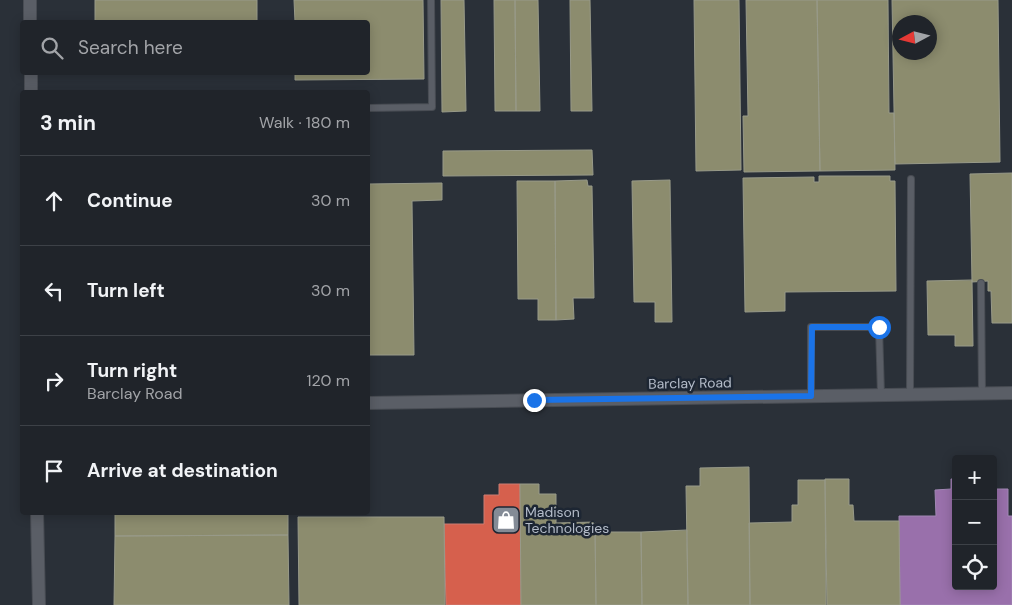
<!DOCTYPE html>
<html lang="en">
<head>
<meta charset="utf-8">
<style>
  :root { --surface:#20242a; --page:#282c32; --text:#f1f3f6; --muted:#a2a4a8; --line:#3d4147 }
  body { margin:0; font-family:"DM Sans",sans-serif; background:var(--page); color:var(--text) }
  .controls { position:absolute; right:15px; bottom:15px; display:grid; overflow:hidden; border-radius:5px; box-shadow:0 2px 12px #0003 }
  .controls button { width:45px; height:45px; display:grid; place-items:center; padding:0; border:0; border-bottom:1px solid var(--line); background:var(--surface); color:var(--text); font:25px sans-serif }
  .compass { position:absolute; left:892px; top:15px; width:45px; height:45px; border-radius:50%; background:var(--surface); box-shadow:0 2px 12px #0003; rotate:263deg }
  .stop { position:absolute; width:15px; height:15px; margin:-11px; border:4px solid #1a73e8; border-radius:50%; background:#fff }
  .stop.end { background:#1a73e8; border-color:#fff; box-shadow:0 1px 5px #0008 }
  .list { margin:0; padding:0; list-style:none }
  h2 { display:flex; justify-content:space-between; align-items:center; height:65px; margin:0; padding:0 20px; font-size:21px }
  h2 small { font-size:16px; font-weight:400; color:var(--muted) }
  .list li { display:grid; grid-template-columns:32px 1fr auto; gap:15px; align-items:center; box-sizing:border-box; height:90px; padding:0 20px; border-top:1px solid var(--line) }
  .list b { display:block; font-size:19px; white-space:nowrap }
  .list p { margin:0; font-size:16px; white-space:nowrap; color:var(--muted) }
  .list em { font-size:16px; font-style:normal; color:var(--muted) }
  .icon { flex:none; width:28px; height:28px; fill:none; stroke:currentColor; stroke-width:2; stroke-linecap:round; stroke-linejoin:round }
  .map { position:relative; flex:none; width:1012px; height:605px; overflow:hidden }
  .search { position:absolute; background:var(--surface); box-shadow:0 2px 12px #0003; left:20px; top:20px; width:350px; height:55px; display:flex; align-items:center; gap:12px; box-sizing:border-box; padding:0 18px; border-radius:5px; color:var(--muted); font-size:19px }
  .panel { position:absolute; background:var(--surface); box-shadow:0 2px 12px #0003; left:20px; top:90px; width:350px; height:425px; border-radius:5px }
  .map>svg:first-child { display:block }
</style>
</head>
<body>
<div class="map">
<svg width="1012" height="605" viewBox="0 0 1012 605">
  <rect width="100%" height="100%" fill="#2a3038"/>
  <path fill="#d6604d" stroke="#cc7c72" d="M 499,484 L 520,484 L 521,605 L 446,605 L 444,524 L 484,524 L 484,495 L 499,495 Z"/>
  <path fill="#9970ab" stroke="#a187b4" d="M 951,479 L 956,479 L 956,586 L 993,586 L 993,489 L 1008,489 L 1008,516 L 1012,516 L 1012,605 L 900,605 L 899,516 L 936,516 L 935,490 L 951,489 Z"/>
  <path fill="#8c8c6e" stroke="#989a89" fill-rule="evenodd" d="M 95,0 L 257,0 L 257,21 L 95,22 Z
    M 294,0 L 423,0 L 424,79 L 295,80 L 295,72 L 368,72 L 368,22 L 295,22 Z
    M 441,0 L 464,0 L 466,111 L 442,112 Z
    M 494,0 L 515,0 L 516,111 L 495,111 Z
    M 515,0 L 538,0 L 540,111 L 516,111 Z
    M 570,0 L 590,0 L 592,111 L 571,111 Z
    M 694,0 L 739,0 L 741,170 L 696,171 Z
    M 746,0 L 817,0 L 820,171 L 744,172 L 743,116 L 748,116 Z
    M 817,0 L 888,0 L 889,113 L 894,113 L 895,170 L 820,171 Z
    M 892,0 L 998,0 L 1000,162 L 895,164 ZM 900,22 L 930,22 L 930,52 L 900,52 Z
    M 592,150 L 593,175 L 443,176 L 443,151 Z
    M 1012,173 L 1012,323 L 992,323 L 991,291 L 988,291 L 988,281 L 972,282 L 970,174 Z
    M 819,176 L 890,176 L 890,181 L 895,181 L 896,291 L 785,292 L 785,311 L 745,312 L 743,178 L 814,177 L 814,182 L 819,182 Z
    M 587,180 L 588,186 L 592,186 L 594,298 L 573,298 L 574,319 L 556,320 L 555,181 Z
    M 670,180 L 672,322 L 655,322 L 655,302 L 634,302 L 632,181 Z
    M 517,181 L 555,181 L 556,320 L 538,320 L 538,299 L 518,299 Z
    M 442,183 L 442,200 L 412,201 L 414,355 L 368,355 L 368,184 Z
    M 972,280 L 973,346 L 955,346 L 955,335 L 928,335 L 927,281 Z
    M 749,467 L 750,605 L 688,605 L 686,486 L 700,486 L 700,468 Z
    M 825,479 L 849,479 L 849,505 L 853,505 L 854,521 L 899,521 L 900,605 L 827,605 Z
    M 798,480 L 825,480 L 826,605 L 750,605 L 749,523 L 792,522 L 792,505 L 798,505 Z
    M 520,484 L 539,484 L 539,494 L 556,494 L 556,523 L 595,522 L 596,605 L 521,605 Z
    M 115,512 L 288,512 L 288,535 L 115,536 Z
    M 298,517 L 444,517 L 445,605 L 299,605 Z
    M 687,530 L 688,605 L 642,605 L 641,532 Z
    M 595,532 L 641,532 L 642,605 L 596,605 Z
    M 288,535 L 289,605 L 114,605 L 115,536 Z"/>
  <g fill="none" stroke-linecap="round" stroke-linejoin="round">
    <defs>
      <path id="service" d="M 368,108 L 432,107 L 431,0
        M 981,283 L 982,393
        M 910,394 L 911,179
        M 811,396 L 811,327 L 879,327 L 881,395"/>
      <path id="minor" d="M 30,0 L 30,22
        M 31,72 L 31,92
        M 368,403 L 1012,393
        M 37,512 L 39,605"/>
    </defs>
    <use href="#service" stroke="#484c53" stroke-width="8"/>
    <use href="#minor" stroke="#484c53" stroke-width="14"/>
    <use href="#service" stroke="#5a5e66" stroke-width="6"/>
    <use href="#minor" stroke="#5a5e66" stroke-width="12"/>
  </g>
  <g fill="none" stroke-linecap="round" stroke-linejoin="round">
    <path stroke="#1a73e8" stroke-width="6" d="M 534,400 L 811,396 L 812,327 L 879,327"/>
  </g>
  <defs>
    <symbol id="shop-square" viewBox="-11 -11 22 22"><rect x="-9" y="-9" width="18" height="18" rx="4" fill="#848b96" stroke="#1d2633"/><path d="M-5-2.5h2.3a2.7 3.5 0 0 1 5.4 0H5L5.5 6h-11ZM-1.5-2.5h3a1.5 2.3 0 0 0-3 0Z" fill="#fff"/></symbol>
  </defs>
  <g fill-rule="evenodd">
    <use href="#shop-square" x="490" y="504" width="32" height="32"/>
  </g>
  <g text-anchor="middle" dominant-baseline="central" stroke-width="5" stroke-linejoin="round" paint-order="stroke">
    <g font-size="14" fill="#b4bcc9" stroke="#1d2633">
      <text transform="translate(690 383) rotate(-1)">Barclay Road</text>
    </g>
    <g font-size="14" fill="#b4bcc9" stroke="#1d2633" text-anchor="start">
      <text x="525" y="512">Madison<tspan x="525" dy="16">Technologies</tspan></text>
    </g>
  </g>
</svg>
<div class="controls">
<button>+</button>
<button>−</button>
<button><svg class="icon" aria-label="locate" viewBox="0 0 24 24"><circle cx="12" cy="12" r="6"/><path d="M12 2v4M12 18v4M2 12h4M18 12h4"/></svg></button>
</div>
<svg class="compass" viewBox="-18 -18 36 36"><path d="M0-13l5 13h-10z" fill="#e53935"/><path d="M0 13l5-13h-10z" fill="#a2a4a8"/></svg>
<div class="stop" style="left:879px;top:327px"></div>
<div class="stop end" style="left:534px;top:400px"></div>
<div class="search"><svg class="icon" aria-label="search" viewBox="0 0 24 24"><circle cx="10" cy="10" r="6"/><path d="M15 15l6 6"/></svg>Search here</div>
<section class="panel">
<h2>3 min<small>Walk · 180 m</small></h2>
<ul class="list">
<li><svg class="icon" aria-label="ahead" viewBox="0 0 24 24"><path d="M12 20V5M6 11l6-6 6 6"/></svg><div><b>Continue</b></div><em>30 m</em></li>
<li><svg class="icon" aria-label="left" viewBox="0 0 24 24"><path d="M17 20v-9H6M10 6l-5 5 5 5"/></svg><div><b>Turn left</b></div><em>30 m</em></li>
<li><svg class="icon" aria-label="right" viewBox="0 0 24 24"><path d="M7 20v-9h11M14 6l5 5-5 5"/></svg><div><b>Turn right</b><p>Barclay Road</p></div><em>120 m</em></li>
<li><svg class="icon" aria-label="arrive" viewBox="0 0 24 24"><path d="M6 21V4h12l-3 4 3 4H6"/></svg><div><b>Arrive at destination</b></div></li>
</ul>
</section>
</div>
</body>
</html>
